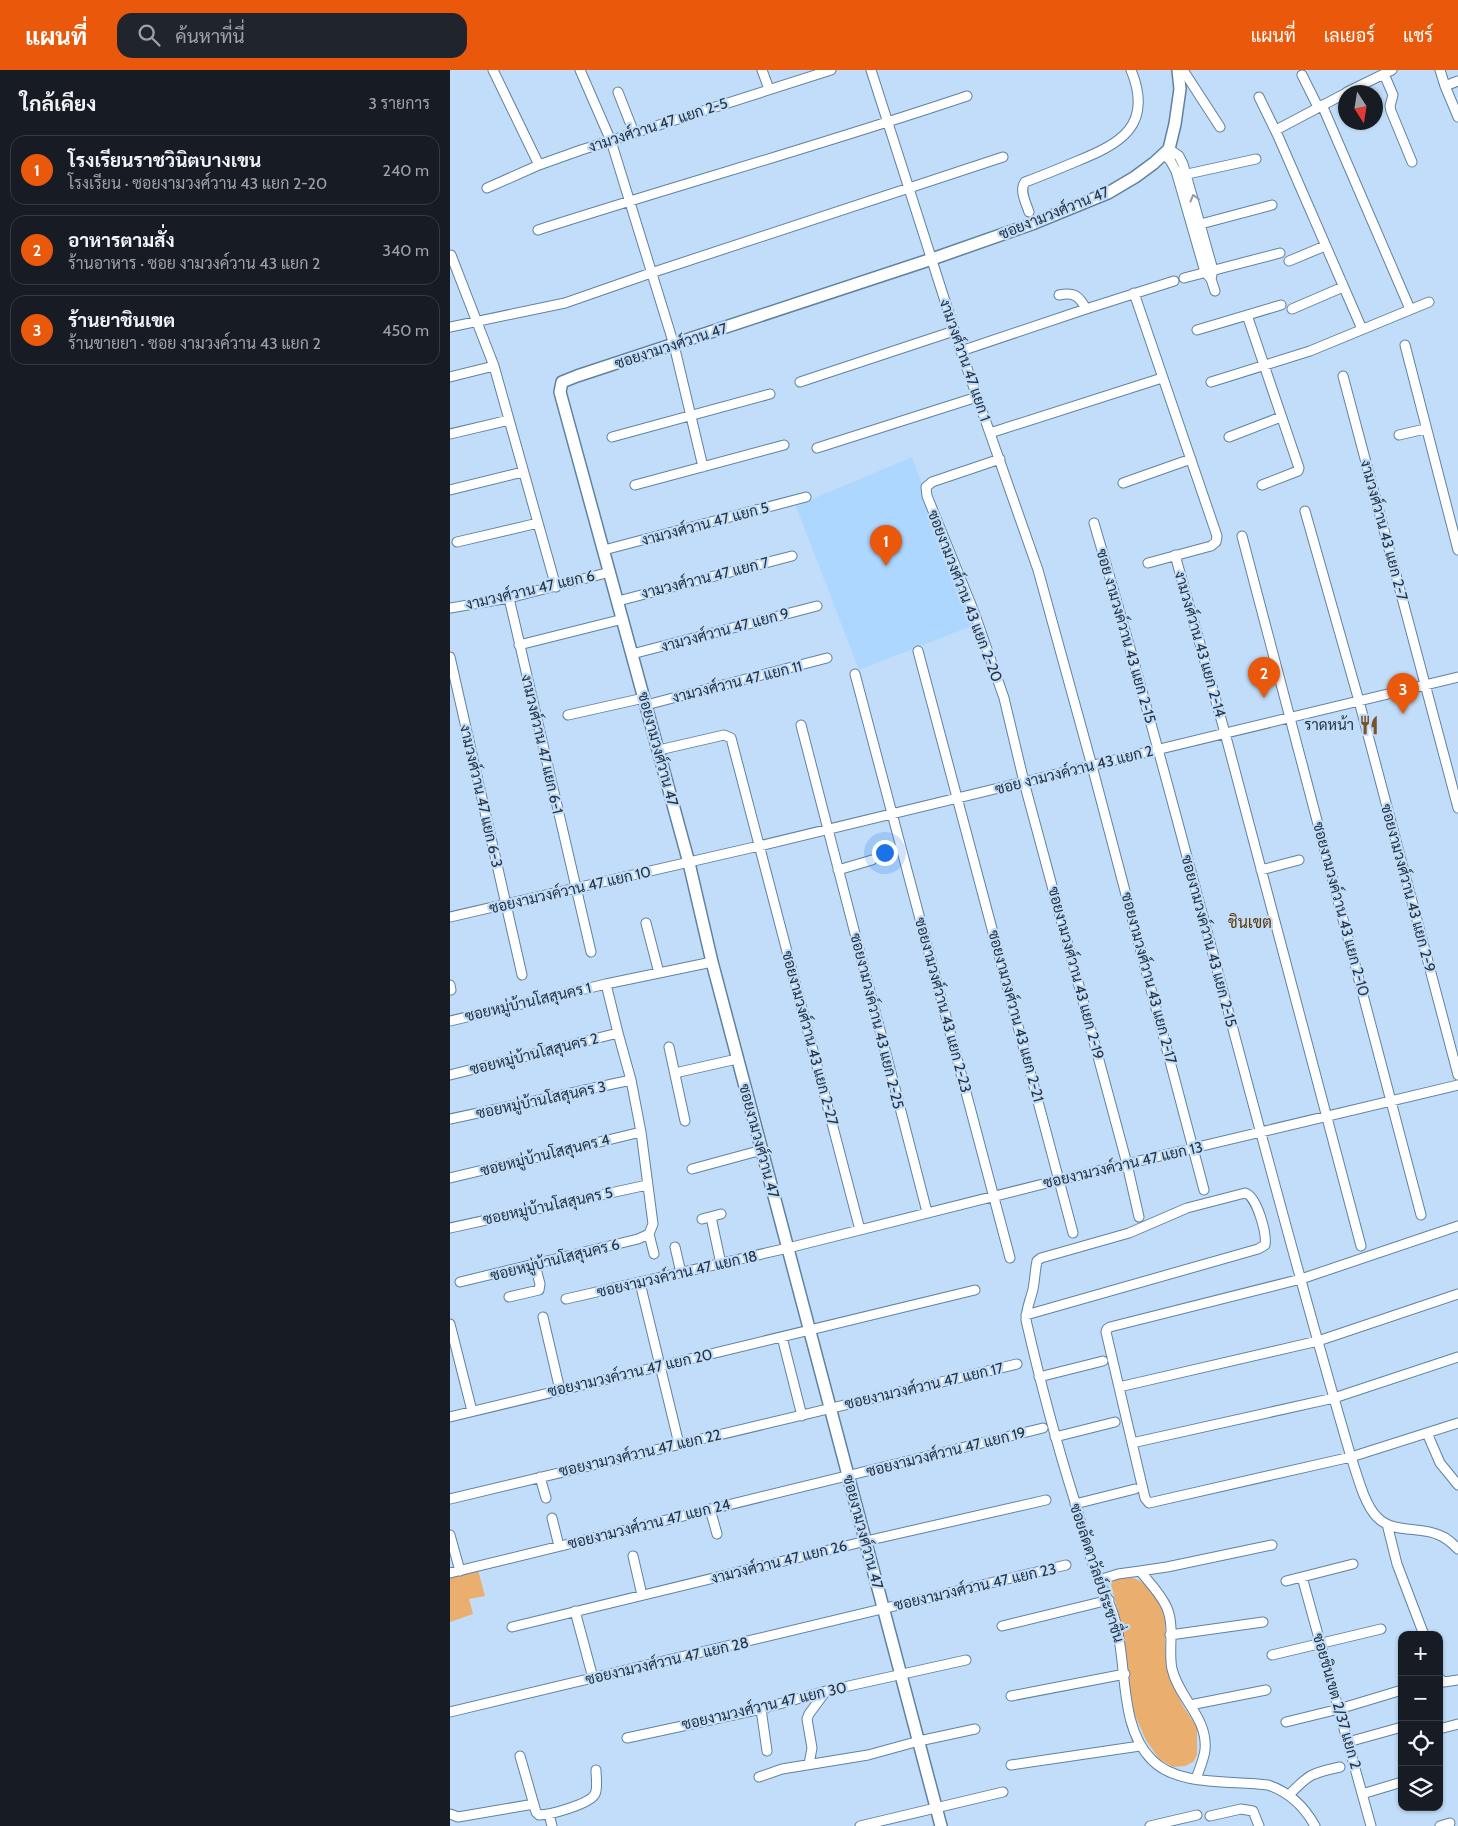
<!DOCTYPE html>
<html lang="th">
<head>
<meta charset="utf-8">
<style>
  :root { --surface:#171b24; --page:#20242c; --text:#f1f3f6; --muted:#9ea1a6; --line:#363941; --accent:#ea580c }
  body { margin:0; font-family:Cabin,Sarabun,sans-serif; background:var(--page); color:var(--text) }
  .controls { position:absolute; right:15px; bottom:15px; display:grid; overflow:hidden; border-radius:10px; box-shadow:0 1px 4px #0004 }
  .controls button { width:45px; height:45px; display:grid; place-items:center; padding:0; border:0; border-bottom:1px solid var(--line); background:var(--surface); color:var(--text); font:25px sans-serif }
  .compass { position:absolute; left:888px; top:15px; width:45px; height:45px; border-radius:50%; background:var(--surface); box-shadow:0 1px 4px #0004; rotate:168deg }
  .you { position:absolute; left:434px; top:782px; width:18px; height:18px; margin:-12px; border:4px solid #fff; border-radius:50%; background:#1a73e8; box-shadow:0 0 0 8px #1a73e833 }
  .badge { display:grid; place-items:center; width:32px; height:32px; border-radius:50%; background:var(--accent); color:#fff; font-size:16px; font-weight:700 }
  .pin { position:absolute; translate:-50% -41px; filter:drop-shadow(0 1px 2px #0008) }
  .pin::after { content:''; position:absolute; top:26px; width:18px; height:15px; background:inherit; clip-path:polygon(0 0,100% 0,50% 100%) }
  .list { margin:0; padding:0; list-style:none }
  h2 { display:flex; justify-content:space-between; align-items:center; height:65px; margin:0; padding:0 20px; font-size:21px }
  h2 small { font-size:16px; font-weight:400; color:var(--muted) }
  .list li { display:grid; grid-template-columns:32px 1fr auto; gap:15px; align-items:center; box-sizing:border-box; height:70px; margin:0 10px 10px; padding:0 10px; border:1px solid var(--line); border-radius:15px }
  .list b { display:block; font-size:19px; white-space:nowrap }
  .list p { margin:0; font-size:16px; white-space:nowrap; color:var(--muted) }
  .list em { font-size:16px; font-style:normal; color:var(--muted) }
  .icon { flex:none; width:28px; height:28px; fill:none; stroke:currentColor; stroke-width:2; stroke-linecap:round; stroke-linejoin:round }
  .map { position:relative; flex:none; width:1008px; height:1756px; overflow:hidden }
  header { display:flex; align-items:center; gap:30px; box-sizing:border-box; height:70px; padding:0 25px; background:var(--accent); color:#fff }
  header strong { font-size:24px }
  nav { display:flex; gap:28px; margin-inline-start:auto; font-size:18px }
  .search { width:350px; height:45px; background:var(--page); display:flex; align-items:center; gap:12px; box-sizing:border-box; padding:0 18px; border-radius:15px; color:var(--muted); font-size:19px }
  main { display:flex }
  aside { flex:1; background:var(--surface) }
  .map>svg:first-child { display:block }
</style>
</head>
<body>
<header>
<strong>แผนที่</strong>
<div class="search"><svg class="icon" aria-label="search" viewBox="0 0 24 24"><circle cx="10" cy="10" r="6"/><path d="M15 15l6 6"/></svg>ค้นหาที่นี่</div>
<nav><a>แผนที่</a><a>เลเยอร์</a><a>แชร์</a></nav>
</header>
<main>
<aside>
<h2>ใกล้เคียง<small>3 รายการ</small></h2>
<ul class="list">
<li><span class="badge">1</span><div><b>โรงเรียนราชวินิตบางเขน</b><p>โรงเรียน · ซอยงามวงศ์วาน 43 แยก 2-20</p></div><em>240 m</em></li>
<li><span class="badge">2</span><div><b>อาหารตามสั่ง</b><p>ร้านอาหาร · ซอย งามวงค์วาน 43 แยก 2</p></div><em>340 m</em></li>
<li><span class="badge">3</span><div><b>ร้านยาชินเขต</b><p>ร้านขายยา · ซอย งามวงค์วาน 43 แยก 2</p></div><em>450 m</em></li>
</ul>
</aside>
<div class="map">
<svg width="1008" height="1756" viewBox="0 0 1008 1756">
  <rect width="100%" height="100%" fill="#c1ddf9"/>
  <path fill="#add7ff" d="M 462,387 L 524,555 L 409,600 L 346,436 Z"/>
  <path fill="#eaae6f" d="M 28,1500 L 35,1526 L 19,1529 L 23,1544 L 0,1552 L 0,1506 Z
    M 674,1506 L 686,1509 L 697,1515 L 711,1533 L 715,1552 L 715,1582 L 720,1610 L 733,1636 L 747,1657 L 747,1685 L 743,1692 L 735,1696 L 723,1697 L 709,1689 L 696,1670 L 683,1641 L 671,1555 L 661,1514 L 662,1509 Z"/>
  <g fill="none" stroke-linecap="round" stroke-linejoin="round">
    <defs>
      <path id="street" d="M 43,0 L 89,95
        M 130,0 L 161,71 L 224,275 L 253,397
        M 312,0 L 319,19
        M 421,0 L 511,281 L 588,500 L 642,696 L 754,1120
        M 733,0 L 770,57
        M 990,0 L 995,16 L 1008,47
        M 934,4 L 943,25 L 940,36 L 941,41 L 962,92
        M 852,5 L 868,37
        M 995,16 L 1008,11
        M 168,22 L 184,63
        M 897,22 L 942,0
        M 809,27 L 828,66 L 912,259
        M 872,35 L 960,239
        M 826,60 L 896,23
        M 719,79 L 729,86 L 733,94 L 763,200 L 761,209
        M 713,84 L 720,90 L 726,101 L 755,202 L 761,209 L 765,221
        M 733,105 L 806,89
        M 37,118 L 89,95 L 131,80 L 381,0
        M 579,142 C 576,133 569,120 575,112 C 592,106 608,99 625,92 C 670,74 704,56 681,0
        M 747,155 L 822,135
        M 88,160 C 231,114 375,74 517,26
        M 1,185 L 44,296 L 106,517
        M 839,191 L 875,176
        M 734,208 L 830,183
        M 684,223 L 767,466 L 766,472 L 761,476 L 698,493
        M 609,225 C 623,222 629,225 636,239
        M 842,239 L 893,217
        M 797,245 L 849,398 L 848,401 L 812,415
        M 0,257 L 115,233 L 201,203 L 553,87
        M 747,260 L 831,235
        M 955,275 L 1008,480
        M 511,281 L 636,239 L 724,211
        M 893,306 L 1008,738
        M 0,307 L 44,296
        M 350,312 L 504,261
        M 761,312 L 860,281 L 979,232
        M 540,363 L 712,308
        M 0,364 L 59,350
        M 949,365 L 975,359
        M 162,367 L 320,324
        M 779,367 L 831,347
        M 367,378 L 527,327
        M 550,389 L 482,412 L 476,417 L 477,426 L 524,542 L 554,628 L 574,712 L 677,1094 L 689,1147
        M 673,413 L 741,389
        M 185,415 L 334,375
        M 0,420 L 73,402
        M 855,441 L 909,631 L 1008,1005
        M 644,453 C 735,762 810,1077 901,1387 C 907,1404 914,1434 927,1447 C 943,1464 970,1456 989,1465 C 997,1468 1002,1473 1008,1479
        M 792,466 L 971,1145
        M 7,472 L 88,453
        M 154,480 L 356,427
        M 725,485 L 775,663 L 911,1176
        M 59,528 L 141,882
        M 168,531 L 342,486
        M 0,538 L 59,528 L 160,502
        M 69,575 L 173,549
        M 468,581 L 623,1163
        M 182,584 L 367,536
        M 0,587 L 72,905
        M 405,604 L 560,1188
        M 196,635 L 377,588
        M 118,645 L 194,628
        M 351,655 L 477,1142
        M 209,680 L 274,665 L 281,668 L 410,1160
        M 388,800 L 422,790
        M 811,800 L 849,790
        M 0,847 L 309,776 L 1008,607
        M 196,853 L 209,903
        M 0,915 L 1,920
        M 0,951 L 156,914
        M 219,977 L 235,1051
        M 225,1003 L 287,989
        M 0,1005 L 168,963
        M 0,1049 L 181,1010
        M 242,1099 L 312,1080
        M 0,1108 L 191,1062
        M 261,1147 L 271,1194
        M 252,1149 L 271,1144
        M 1008,1156 L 851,1209 L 660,1257 L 657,1259 L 656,1262 L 695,1428 L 699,1433 L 901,1387 L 1008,1353
        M 0,1158 L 197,1115
        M 199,1164 L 203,1154 L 191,1062 L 181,1010 L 168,963 L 156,914 L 262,892
        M 199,1164 L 204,1184
        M 225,1177 L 231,1203
        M 10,1212 L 188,1169 L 199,1164
        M 190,1213 L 229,1374
        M 59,1227 L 89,1220 L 90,1214 L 85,1195
        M 116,1229 L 338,1178 L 609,1110 L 1008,1015
        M 576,1245 L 808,1179 L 815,1175 C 817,1164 807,1126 795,1123 L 737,1138 L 679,1163 L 591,1188 L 587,1191 C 585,1200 585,1209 583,1219 C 581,1229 576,1238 576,1250 C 590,1311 606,1372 625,1432 C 631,1453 636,1474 643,1494 C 649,1513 660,1531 665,1550 C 678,1594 668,1656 702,1690 C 728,1717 782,1710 818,1715 C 839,1722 854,1736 865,1756
        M 93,1247 L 110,1320
        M 0,1254 L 22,1341
        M 332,1267 L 352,1346
        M 589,1307 L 653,1291
        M 669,1317 L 868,1271 L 1008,1224
        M 0,1347 L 525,1220
        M 977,1363 L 990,1393 L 1008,1415
        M 605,1367 L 665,1352
        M 682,1373 L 884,1328 L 1008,1287
        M 90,1407 L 96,1428
        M 0,1429 L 567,1294
        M 625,1434 L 685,1419
        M 260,1439 L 267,1464
        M 102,1448 L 109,1476
        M 937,1454 L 947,1494 L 974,1565
        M 0,1465 L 10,1501
        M 183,1486 L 192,1525
        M 690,1501 L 717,1497 L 822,1475
        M 0,1503 L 593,1358
        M 852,1507 L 921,1756
        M 649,1510 L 668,1504 L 690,1501 C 699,1512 711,1524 717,1538 C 725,1557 718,1580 722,1599 C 729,1629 758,1647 755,1680 C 754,1689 749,1700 746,1709
        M 836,1511 L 903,1494
        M 125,1541 L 143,1608
        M 552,1556 L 659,1530
        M 62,1557 L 416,1471 L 596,1430
        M 720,1565 L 813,1552
        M 822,1585 L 931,1559
        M 989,1608 L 994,1612 L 1008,1610
        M 561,1626 L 675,1604
        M 740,1635 L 816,1620
        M 311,1639 L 317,1681
        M 0,1642 L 616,1495
        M 836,1652 L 889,1639 L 952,1620
        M 989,1659 L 1008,1654
        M 177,1668 L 311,1639 L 376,1621 L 516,1590
        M 898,1672 L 952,1657
        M 70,1686 L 86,1742 L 89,1745 C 100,1745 140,1734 145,1724 C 148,1718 146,1707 146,1700
        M 359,1694 L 362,1678 L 357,1649 L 359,1644 L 376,1621
        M 561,1695 L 690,1676
        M 309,1707 L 332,1699 L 418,1685 L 469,1671 L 525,1659
        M 912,1724 L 952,1712
        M 839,1725 C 859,1704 862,1703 890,1697
        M 0,1744 L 8,1747 L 84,1734
        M 99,1744 L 102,1756
        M 760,1746 L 791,1739 L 803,1741 L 809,1756
        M 410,1756 L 553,1722
        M 700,1756 L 747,1745
        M 990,1756 L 1000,1753"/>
      <path id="secondary" d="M 491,1756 L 262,892 L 239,793 L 110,322 L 112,312 L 127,306 L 482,189 L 582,154 L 658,123 L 685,107 L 704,93 L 719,79 L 725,54 L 730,19 L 728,0"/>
    </defs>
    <use href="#street" stroke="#6082a1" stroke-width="11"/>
    <use href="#secondary" stroke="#6082a1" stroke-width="14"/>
    <use href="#street" stroke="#fff" stroke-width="9"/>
    <use href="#secondary" stroke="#fff" stroke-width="11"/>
  </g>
  <defs><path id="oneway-chevron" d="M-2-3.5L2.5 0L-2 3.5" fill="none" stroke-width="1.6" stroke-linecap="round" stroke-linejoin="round" transform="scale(1.25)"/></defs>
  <use stroke="#9299a0" href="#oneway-chevron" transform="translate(744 128) rotate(-105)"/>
  <defs>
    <symbol id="restaurant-bare" viewBox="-9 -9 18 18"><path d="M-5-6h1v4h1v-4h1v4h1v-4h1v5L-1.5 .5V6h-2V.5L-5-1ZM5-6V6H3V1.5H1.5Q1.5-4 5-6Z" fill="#78542d" stroke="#c1ddf9" stroke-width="2.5" paint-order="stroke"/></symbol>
  </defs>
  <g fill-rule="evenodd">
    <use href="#restaurant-bare" x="905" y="641" width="28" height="28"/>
  </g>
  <g text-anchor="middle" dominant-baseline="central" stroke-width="4.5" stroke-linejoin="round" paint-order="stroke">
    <g font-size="15" fill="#253340" stroke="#c1ddf9">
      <text transform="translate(208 55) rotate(-18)">งามวงศ์วาน 47 แยก 2-5</text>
      <text transform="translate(604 143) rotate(-22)">ซอยงามวงศ์วาน 47</text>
      <text transform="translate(221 276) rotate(-18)">ซอยงามวงศ์วาน 47</text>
      <text transform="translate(515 290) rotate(71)">งามวงศ์วาน 47 แยก 1</text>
      <text transform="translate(255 454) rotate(-15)">งามวงศ์วาน 47 แยก 5</text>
      <text transform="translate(934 460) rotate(75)">งามวงศ์วาน 43 แยก 2-7</text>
      <text transform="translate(255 508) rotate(-14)">งามวงศ์วาน 47 แยก 7</text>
      <text transform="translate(80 520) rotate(-13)">งามวงศ์วาน 47 แยก 6</text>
      <text transform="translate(515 526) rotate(69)">ซอยงามวงศ์วาน 43 แยก 2-20</text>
      <text transform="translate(275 560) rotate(-15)">งามวงศ์วาน 47 แยก 9</text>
      <text transform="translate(676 566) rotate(74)">ซอย งามวงค์วาน 43 แยก 2-15</text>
      <text transform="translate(750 574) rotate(74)">งามวงศ์วาน 43 แยก 2-14</text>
      <text transform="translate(287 612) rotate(-14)">งามวงศ์วาน 47 แยก 11</text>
      <text transform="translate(92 674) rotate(77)">งามวงศ์วาน 47 แยก 6-1</text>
      <text transform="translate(208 679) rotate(75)">ซอยงามวงศ์วาน 47</text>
      <text transform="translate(624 700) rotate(-14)">ซอย งามวงค์วาน 43 แยก 2</text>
      <text transform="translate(31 726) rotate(77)">งามวงศ์วาน 47 แยก 6-3</text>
      <text transform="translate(958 818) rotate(75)">ซอยงามวงศ์วาน 43 แยก 2-9</text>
      <text transform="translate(120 820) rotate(-13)">ซอยงามวงค์วาน 47 แยก 10</text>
      <text transform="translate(891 839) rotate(75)">ซอยงามวงค์วาน 43 แยก 2-10</text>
      <text transform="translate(759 871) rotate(75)">ซอยงามวงค์วาน 43 แยก 2-15</text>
      <text transform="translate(626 903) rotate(75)">ซอยงามวงศ์วาน 43 แยก 2-19</text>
      <text transform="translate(699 908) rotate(75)">ซอยงามวงศ์วาน 43 แยก 2-17</text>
      <text transform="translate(78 932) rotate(-13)">ซอยหมู่บ้านโสสุนคร 1</text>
      <text transform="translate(493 935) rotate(75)">ซอยงามวงศ์วาน 43 แยก 2-23</text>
      <text transform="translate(566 946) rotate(75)">ซอยงามวงศ์วาน 43 แยก 2-21</text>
      <text transform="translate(427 951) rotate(76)">ซอยงามวงค์วาน 43 แยก 2-25</text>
      <text transform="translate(360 968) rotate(75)">ซอยงามวงศ์วาน 43 แยก 2-27</text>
      <text transform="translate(84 984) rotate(-14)">ซอยหมู่บ้านโสสุนคร 2</text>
      <text transform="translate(91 1030) rotate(-12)">ซอยหมู่บ้านโสสุนคร 3</text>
      <text transform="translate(309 1071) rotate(75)">ซอยงามวงศ์วาน 47</text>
      <text transform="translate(95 1085) rotate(-14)">ซอยหมู่บ้านโสสุนคร 4</text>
      <text transform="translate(673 1095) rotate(-13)">ซอยงามวงค์วาน 47 แยก 13</text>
      <text transform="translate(98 1136) rotate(-12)">ซอยหมู่บ้านโสสุนคร 5</text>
      <text transform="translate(105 1190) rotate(-14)">ซอยหมู่บ้านโสสุนคร 6</text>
      <text transform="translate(227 1204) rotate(-13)">ซอยงามวงค์วาน 47 แยก 18</text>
      <text transform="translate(180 1303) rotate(-13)">ซอยงามวงค์วาน 47 แยก 20</text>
      <text transform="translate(474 1316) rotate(-13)">ซอยงามวงศ์วาน 47 แยก 17</text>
      <text transform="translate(496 1382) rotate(-14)">ซอยงามวงศ์วาน 47 แยก 19</text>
      <text transform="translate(190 1383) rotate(-13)">ซอยงามวงศ์วาน 47 แยก 22</text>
      <text transform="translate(199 1454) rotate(-14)">ซอยงามวงศ์วาน 47 แยก 24</text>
      <text transform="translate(413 1462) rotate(75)">ซอยงามวงศ์วาน 47</text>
      <text transform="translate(329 1492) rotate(-14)">งามวงศ์วาน 47 แยก 26</text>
      <text transform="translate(647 1503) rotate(72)">ซอยลัดดาวัลย์ประชาชื่น</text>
      <text transform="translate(525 1517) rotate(-13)">ซอยงามวงศ์วาน 47 แยก 23</text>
      <text transform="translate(217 1591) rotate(-13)">ซอยงามวงศ์วาน 47 แยก 28</text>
      <text transform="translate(887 1631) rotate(74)">ซอยชินเขต 2/37 แยก 2</text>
      <text transform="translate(314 1636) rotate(-13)">ซอยงามวงศ์วาน 47 แยก 30</text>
    </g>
    <g font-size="15" fill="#253340" stroke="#c1ddf9" text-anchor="end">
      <text x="904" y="655">ราดหน้า</text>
    </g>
    <g font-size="16" fill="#5e3806" stroke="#c1ddf9">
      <text x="800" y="852">ชินเขต</text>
    </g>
  </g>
</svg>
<div class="controls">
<button>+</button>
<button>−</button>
<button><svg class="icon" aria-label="locate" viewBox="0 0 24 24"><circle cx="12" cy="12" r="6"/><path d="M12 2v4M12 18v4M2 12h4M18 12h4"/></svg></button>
<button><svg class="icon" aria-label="layers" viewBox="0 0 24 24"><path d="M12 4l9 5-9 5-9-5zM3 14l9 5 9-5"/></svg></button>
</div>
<svg class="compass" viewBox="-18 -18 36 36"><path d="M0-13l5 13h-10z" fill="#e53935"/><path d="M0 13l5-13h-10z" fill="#9ea1a6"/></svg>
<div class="you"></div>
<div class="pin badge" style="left:436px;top:496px">1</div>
<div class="pin badge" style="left:814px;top:628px">2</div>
<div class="pin badge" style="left:953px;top:644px">3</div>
</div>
</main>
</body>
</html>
